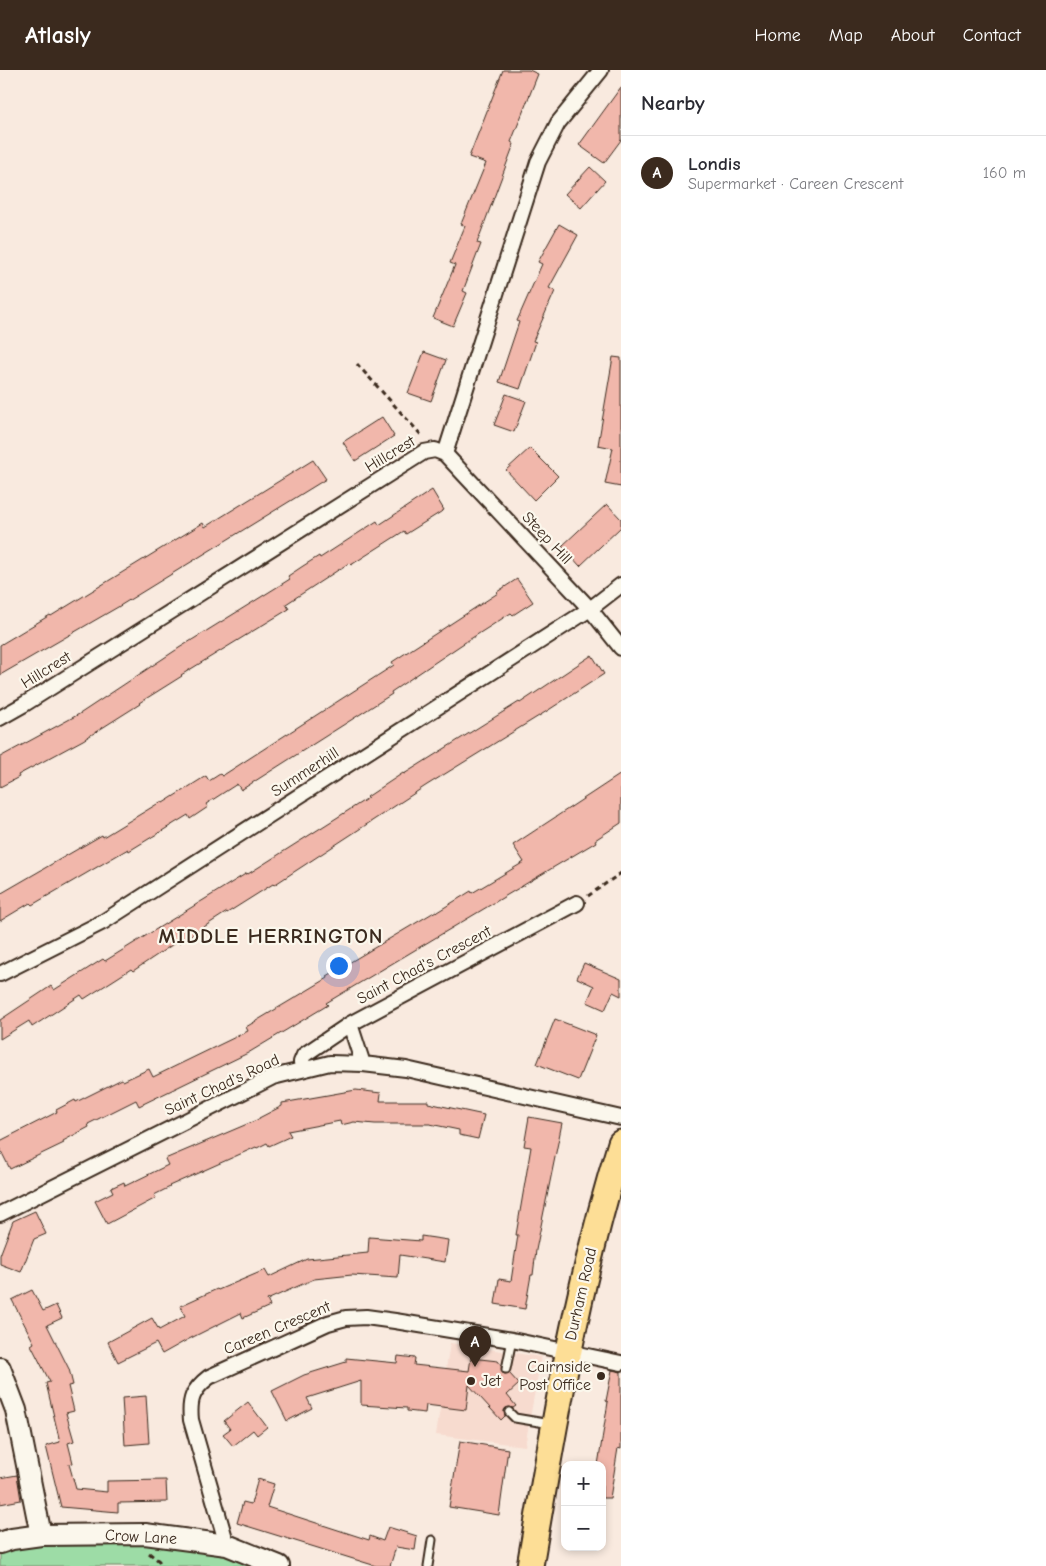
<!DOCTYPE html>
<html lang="en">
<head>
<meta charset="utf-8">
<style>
  :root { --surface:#fff; --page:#f7f7f7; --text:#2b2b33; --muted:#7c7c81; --line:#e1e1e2; --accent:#3b2a1e }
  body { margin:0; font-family:"Comic Neue",sans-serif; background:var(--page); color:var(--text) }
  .controls { position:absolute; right:15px; bottom:15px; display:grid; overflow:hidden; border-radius:10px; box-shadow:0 2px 8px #0003 }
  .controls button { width:45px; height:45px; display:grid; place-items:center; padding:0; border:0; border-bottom:1px solid var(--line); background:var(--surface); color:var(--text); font:25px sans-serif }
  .you { position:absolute; left:338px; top:895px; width:18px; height:18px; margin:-12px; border:4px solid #fff; border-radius:50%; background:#1a73e8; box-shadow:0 0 0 8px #1a73e833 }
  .badge { display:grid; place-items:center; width:32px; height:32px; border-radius:50%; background:var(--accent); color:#fff; font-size:16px; font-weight:700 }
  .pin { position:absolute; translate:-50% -41px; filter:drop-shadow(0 1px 2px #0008) }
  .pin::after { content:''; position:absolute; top:26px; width:18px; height:15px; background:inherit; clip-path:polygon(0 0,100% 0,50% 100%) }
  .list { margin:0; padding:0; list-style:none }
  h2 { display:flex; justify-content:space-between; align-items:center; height:65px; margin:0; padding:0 20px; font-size:21px }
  h2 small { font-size:16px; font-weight:400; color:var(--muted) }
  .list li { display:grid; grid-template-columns:32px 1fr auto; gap:15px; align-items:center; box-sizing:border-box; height:75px; padding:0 20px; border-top:1px solid var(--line) }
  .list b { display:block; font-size:19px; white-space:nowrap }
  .list p { margin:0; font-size:16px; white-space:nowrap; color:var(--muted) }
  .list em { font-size:16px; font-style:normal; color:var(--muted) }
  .map { position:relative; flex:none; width:621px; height:1496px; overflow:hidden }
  header { display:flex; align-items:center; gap:30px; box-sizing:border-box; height:70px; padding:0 25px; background:var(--accent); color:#fff }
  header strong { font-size:24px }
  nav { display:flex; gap:28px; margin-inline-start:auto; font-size:18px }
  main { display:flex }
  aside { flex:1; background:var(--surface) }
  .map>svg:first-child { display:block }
</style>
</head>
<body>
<header>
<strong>Atlasly</strong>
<nav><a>Home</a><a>Map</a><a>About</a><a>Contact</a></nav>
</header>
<main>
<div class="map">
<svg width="621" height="1496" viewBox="0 0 621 1496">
  <rect width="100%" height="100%" fill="#f9eadf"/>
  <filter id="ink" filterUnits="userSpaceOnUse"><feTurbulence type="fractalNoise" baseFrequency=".02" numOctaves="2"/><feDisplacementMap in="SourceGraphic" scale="10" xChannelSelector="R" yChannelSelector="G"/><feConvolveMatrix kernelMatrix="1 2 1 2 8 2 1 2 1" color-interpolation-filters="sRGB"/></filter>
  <g filter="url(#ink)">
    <path fill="#f7dbcf" d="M 450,1273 L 541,1287 L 525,1376 L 436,1365 Z"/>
    <path fill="#9ddca6" stroke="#6c8362" d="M 145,1472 L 216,1480 L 255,1496 L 0,1496 L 0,1482 C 47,1468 97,1473 145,1472 Z"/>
    <path fill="#f1b7ab" stroke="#3b2a1e" d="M 503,0 L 529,0 L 538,4 L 511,72 L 514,74 L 477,173 L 481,174 L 463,221 L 467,223 L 453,256 L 433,248 L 455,195 L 450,193 L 465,156 L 461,154 L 486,93 L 469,87 Z
      M 621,17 L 621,70 L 604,93 L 579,75 Z
      M 590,97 L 605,111 L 581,138 L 565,124 Z
      M 559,154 L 578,165 L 549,218 L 555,221 L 533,271 L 536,272 L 520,319 L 499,312 L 519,252 L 517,251 L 542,194 L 538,192 Z
      M 424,282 L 446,290 L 431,331 L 408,323 Z
      M 613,287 L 621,288 L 621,417 L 605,414 L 613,378 L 598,375 Z
      M 506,324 L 526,331 L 514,362 L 494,355 Z
      M 382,347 L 394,366 L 355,391 L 343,372 Z
      M 530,378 L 558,406 L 534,430 L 506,400 Z
      M 313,390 L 326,409 L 118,537 L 0,605 L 0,575 L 50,545 L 51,546 L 203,453 L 205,457 Z
      M 432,420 L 444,440 L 406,464 L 404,461 L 351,495 L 349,493 L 286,534 L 289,539 L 181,605 L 182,606 L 139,633 L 140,634 L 83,670 L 18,705 L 19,707 L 0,717 L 0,687 L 81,643 L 179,578 L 290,509 L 288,506 L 303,496 L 319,486 L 320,488 L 377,451 L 379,455 Z
      M 607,434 L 621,449 L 621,457 L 580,496 L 562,476 Z
      M 517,509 L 533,532 L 513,545 L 511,543 L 461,575 L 391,622 L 392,624 L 241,720 L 237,714 L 206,734 L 208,737 L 190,749 L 188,745 L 129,781 L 128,779 L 32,835 L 30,833 L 0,851 L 0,824 L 102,765 L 103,767 L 162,731 L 163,733 L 206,706 L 209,711 L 220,704 L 222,706 L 394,595 L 392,592 L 498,523 L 497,522 Z
      M 592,585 L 604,604 L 547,641 L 427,715 L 274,815 L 273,814 L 227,843 L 227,842 L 179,873 L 178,871 L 133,901 L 131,899 L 84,929 L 81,925 L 32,957 L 29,951 L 0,969 L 0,950 L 51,916 L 54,920 L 103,889 L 105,891 L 247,803 L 248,804 L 368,728 L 367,727 L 403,703 L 404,704 L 519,632 L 520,633 Z
      M 621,704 L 621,753 L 595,770 L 596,772 L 326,933 L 328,935 L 248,983 L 139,1036 L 136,1030 L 88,1054 L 89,1057 L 63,1071 L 64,1073 L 10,1099 L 0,1079 L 0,1071 L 57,1042 L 56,1040 L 75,1030 L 76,1032 L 122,1009 L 123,1011 L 149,999 L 153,1007 L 248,961 L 246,957 L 328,908 L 327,906 L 436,841 L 437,842 L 471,821 L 472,823 L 524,792 L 513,775 Z
      M 584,893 L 621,909 L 621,926 L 613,922 L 605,940 L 587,932 L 594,916 L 577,908 Z
      M 555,949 L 596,965 L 578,1010 L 537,994 Z
      M 356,1020 L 381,1023 L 380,1031 L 428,1031 L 428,1033 L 484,1045 L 478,1069 L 459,1065 L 459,1060 L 430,1054 L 375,1054 L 354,1052 L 341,1055 L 340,1051 L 288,1061 L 291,1066 L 269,1076 L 267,1073 L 257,1078 L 256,1077 L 169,1116 L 170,1117 L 154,1125 L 156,1128 L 107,1154 L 95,1131 L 113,1122 L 111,1118 L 124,1112 L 125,1116 L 168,1095 L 165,1089 L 259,1049 L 259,1048 L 282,1036 L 282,1033 Z
      M 529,1047 L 562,1053 L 536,1180 L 533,1205 L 531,1205 L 525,1239 L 495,1234 L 499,1209 L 511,1211 L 518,1165 L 516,1165 L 531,1077 L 524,1076 Z
      M 35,1141 L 46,1164 L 34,1169 L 21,1202 L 0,1194 L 0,1185 L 13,1151 Z
      M 421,1166 L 448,1170 L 445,1192 L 400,1185 L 398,1208 L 352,1205 L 314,1209 L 267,1230 L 270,1236 L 243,1248 L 241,1243 L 187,1270 L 162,1284 L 156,1273 L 118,1292 L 108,1272 L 152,1248 L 159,1260 L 185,1246 L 180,1236 L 217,1219 L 218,1220 L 265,1200 L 269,1207 L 307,1189 L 368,1183 L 369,1167 L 421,1171 Z
      M 32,1220 L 43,1241 L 56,1235 L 62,1248 L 47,1255 L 69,1299 L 73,1315 L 68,1316 L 74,1341 L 66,1343 L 74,1371 L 68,1373 L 73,1393 L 69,1394 L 76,1419 L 107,1422 L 107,1411 L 166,1410 L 167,1432 L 118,1433 L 118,1442 L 61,1437 L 46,1376 L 60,1372 L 46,1313 L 50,1312 L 31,1275 L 34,1273 L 12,1230 Z
      M 398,1286 L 415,1288 L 414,1295 L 469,1301 L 471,1288 L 498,1291 L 501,1295 L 502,1303 L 505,1304 L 509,1303 L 519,1314 L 507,1325 L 516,1336 L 513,1338 L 510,1337 L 506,1338 L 504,1341 L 505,1346 L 501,1350 L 469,1315 L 466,1340 L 426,1335 L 425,1343 L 407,1341 L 407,1338 L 361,1335 L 361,1311 L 307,1328 L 312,1338 L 287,1351 L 272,1321 L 304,1305 L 346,1292 L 346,1288 L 397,1293 Z
      M 612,1300 L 621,1302 L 621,1379 L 618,1378 L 610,1428 L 602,1428 L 602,1395 L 598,1395 L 608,1332 L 606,1331 Z
      M 146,1326 L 149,1373 L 125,1375 L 122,1328 Z
      M 248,1332 L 267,1357 L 257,1365 L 253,1360 L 233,1376 L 223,1364 L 230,1359 L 224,1351 Z
      M 460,1371 L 508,1379 L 499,1445 L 449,1437 Z
      M 17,1405 L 21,1430 L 0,1434 L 0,1408 Z
      M 258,1409 L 274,1414 L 267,1437 L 369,1470 L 370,1466 L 383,1471 L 388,1457 L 417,1466 L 415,1480 L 396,1477 L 390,1496 L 376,1496 L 237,1453 L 243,1432 L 251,1434 Z"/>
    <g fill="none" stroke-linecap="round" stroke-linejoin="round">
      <defs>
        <path id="lane" d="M 506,1299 L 512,1270
          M 509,1342 L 515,1348 L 551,1354
          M 428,1496 L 432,1470"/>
        <path id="street" d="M 445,384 L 590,539 L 621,578
          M 0,648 L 23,635 L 424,382 L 435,380 L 445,384 L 538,92 L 558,53 L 601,0
          M 0,904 L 103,852 L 590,539 L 621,515
          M 350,954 L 363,994
          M 302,999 L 301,992 L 304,985 L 350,954 L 577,833
          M 0,1144 L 273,1007 L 330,993 L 363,994 L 406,999 L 621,1048
          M 227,1475 L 191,1350 C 189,1330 192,1320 209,1307 L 328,1253 L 346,1248 L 366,1247 L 395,1251 L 512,1270 L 621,1293"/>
        <path id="secondary" d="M 0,1298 L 16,1340 L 41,1465
          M 0,1473 L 12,1469 L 41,1465 L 145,1464 L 227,1475 L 279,1496"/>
        <path id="highway" d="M 530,1496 C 554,1354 578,1211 621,1073"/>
      </defs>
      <use href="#lane" stroke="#3b2a1e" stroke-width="11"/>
      <use href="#street" stroke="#3b2a1e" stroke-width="18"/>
      <use href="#secondary" stroke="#3b2a1e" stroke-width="24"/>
      <use href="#highway" stroke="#3b2a1e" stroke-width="29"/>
      <path stroke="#3b2a1e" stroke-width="3" stroke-dasharray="5 4" stroke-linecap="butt" d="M 357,294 L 423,367
        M 588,826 L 621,803
        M 149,1483 L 159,1491 L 161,1496"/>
      <use href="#lane" stroke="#fbf7ec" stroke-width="7"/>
      <use href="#street" stroke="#fbf7ec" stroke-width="14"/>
      <use href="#secondary" stroke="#fbf7ec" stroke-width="20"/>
      <use href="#highway" stroke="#fdde96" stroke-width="25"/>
    </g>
  </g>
  <g fill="#3b2a1e" stroke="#fbf7ec" stroke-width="2">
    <circle cx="601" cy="1306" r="5"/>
    <circle cx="471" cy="1311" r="5"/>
  </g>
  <g text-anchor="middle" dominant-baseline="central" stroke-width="4.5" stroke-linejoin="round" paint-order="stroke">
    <g font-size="16" fill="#3b2a1e" stroke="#fbf7ec">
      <text transform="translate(390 384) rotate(-31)">Hillcrest</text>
      <text transform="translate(547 468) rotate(47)">Steep Hill</text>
      <text transform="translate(46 600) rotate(-32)">Hillcrest</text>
      <text transform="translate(305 702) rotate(-33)">Summerhill</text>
      <text transform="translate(424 895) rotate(-28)">Saint Chad's Crescent</text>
      <text transform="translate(222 1015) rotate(-25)">Saint Chad's Road</text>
      <text transform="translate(581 1224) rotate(-77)">Durham Road</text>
      <text transform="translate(277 1258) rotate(-23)">Careen Crescent</text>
      <text transform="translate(141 1467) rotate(3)">Crow Lane</text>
    </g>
    <g font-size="16" fill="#3b2a1e" stroke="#fbf7ec" text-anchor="end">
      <text x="591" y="1297">Cairnside<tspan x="591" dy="18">Post Office</tspan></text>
      <text x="481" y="1311" text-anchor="start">Jet</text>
    </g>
    <g font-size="21" font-weight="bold" letter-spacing="1" fill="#3b2a1e" stroke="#fbf7ec">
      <text x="271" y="866">MIDDLE HERRINGTON</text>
    </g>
  </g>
</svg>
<div class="controls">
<button>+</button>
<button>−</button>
</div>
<div class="you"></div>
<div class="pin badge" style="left:475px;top:1297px">A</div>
</div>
<aside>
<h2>Nearby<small></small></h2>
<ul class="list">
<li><span class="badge">A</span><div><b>Londis</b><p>Supermarket · Careen Crescent</p></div><em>160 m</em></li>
</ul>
</aside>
</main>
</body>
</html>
